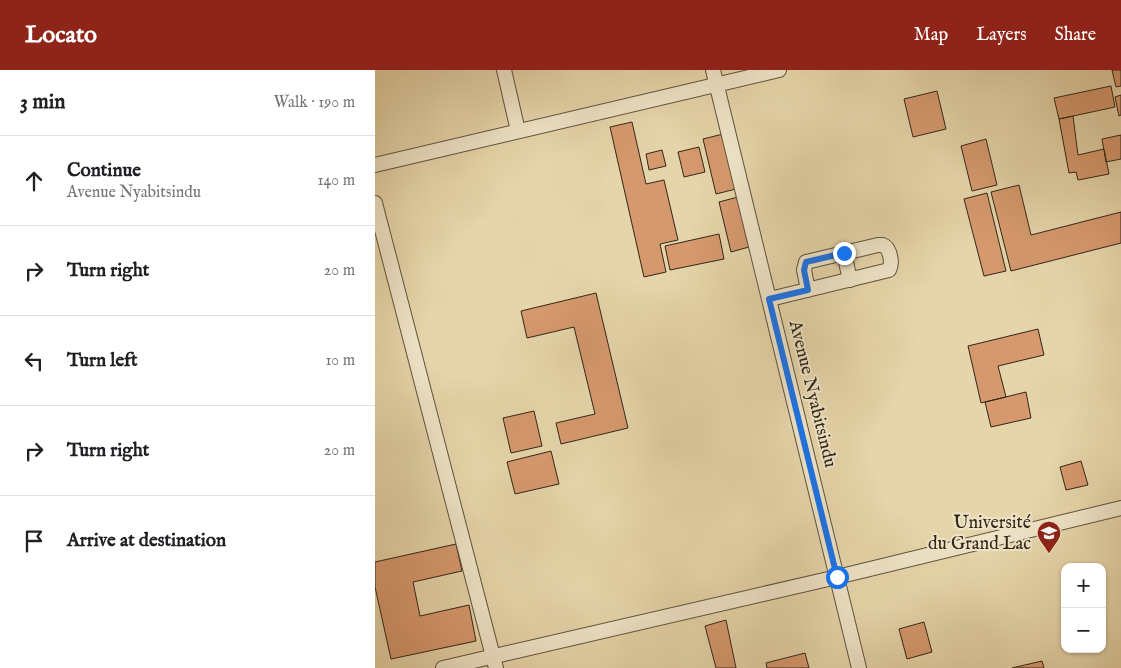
<!DOCTYPE html>
<html lang="en">
<head>
<meta charset="utf-8">
<style>
  :root { --surface:#fff; --page:#f6f6f6; --text:#202124; --muted:#757577; --line:#e0e0e0; --accent:#8f2418 }
  body { margin:0; font-family:"IM FELL English",serif; background:var(--page); color:var(--text) }
  .controls { position:absolute; right:15px; bottom:15px; display:grid; overflow:hidden; border-radius:10px; box-shadow:0 1px 4px #0004 }
  .controls button { width:45px; height:45px; display:grid; place-items:center; padding:0; border:0; border-bottom:1px solid var(--line); background:var(--surface); color:var(--text); font:25px sans-serif }
  .stop { position:absolute; width:15px; height:15px; margin:-11px; border:4px solid #1a73e8; border-radius:50%; background:#fff }
  .stop.end { background:#1a73e8; border-color:#fff; box-shadow:0 1px 5px #0008 }
  .list { margin:0; padding:0; list-style:none }
  h2 { display:flex; justify-content:space-between; align-items:center; height:65px; margin:0; padding:0 20px; font-size:21px }
  h2 small { font-size:16px; font-weight:400; color:var(--muted) }
  .list li { display:grid; grid-template-columns:32px 1fr auto; gap:15px; align-items:center; box-sizing:border-box; height:90px; padding:0 20px; border-top:1px solid var(--line) }
  .list b { display:block; font-size:19px; white-space:nowrap }
  .list p { margin:0; font-size:16px; white-space:nowrap; color:var(--muted) }
  .list em { font-size:16px; font-style:normal; color:var(--muted) }
  .icon { flex:none; width:28px; height:28px; fill:none; stroke:currentColor; stroke-width:2; stroke-linecap:round; stroke-linejoin:round }
  .map { position:relative; flex:none; width:746px; height:598px; overflow:hidden }
  header { display:flex; align-items:center; gap:30px; box-sizing:border-box; height:70px; padding:0 25px; background:var(--accent); color:#fff }
  header strong { font-size:24px }
  nav { display:flex; gap:28px; margin-inline-start:auto; font-size:18px }
  main { display:flex }
  aside { flex:1; background:var(--surface) }
  .map>svg:first-child { display:block }
</style>
</head>
<body>
<header>
<strong>Locato</strong>
<nav><a>Map</a><a>Layers</a><a>Share</a></nav>
</header>
<main>
<aside>
<h2>3 min<small>Walk · 190 m</small></h2>
<ul class="list">
<li><svg class="icon" aria-label="ahead" viewBox="0 0 24 24"><path d="M12 20V5M6 11l6-6 6 6"/></svg><div><b>Continue</b><p>Avenue Nyabitsindu</p></div><em>140 m</em></li>
<li><svg class="icon" aria-label="right" viewBox="0 0 24 24"><path d="M7 20v-9h11M14 6l5 5-5 5"/></svg><div><b>Turn right</b></div><em>20 m</em></li>
<li><svg class="icon" aria-label="left" viewBox="0 0 24 24"><path d="M17 20v-9H6M10 6l-5 5 5 5"/></svg><div><b>Turn left</b></div><em>10 m</em></li>
<li><svg class="icon" aria-label="right" viewBox="0 0 24 24"><path d="M7 20v-9h11M14 6l5 5-5 5"/></svg><div><b>Turn right</b></div><em>20 m</em></li>
<li><svg class="icon" aria-label="arrive" viewBox="0 0 24 24"><path d="M6 21V4h12l-3 4 3 4H6"/></svg><div><b>Arrive at destination</b></div></li>
</ul>
</aside>
<div class="map">
<svg width="746" height="598" viewBox="0 0 746 598">
  <rect width="100%" height="100%" fill="#e6d5aa"/>
  <filter id="stains"><feTurbulence type="fractalNoise" baseFrequency=".004" numOctaves="4"/><feColorMatrix values="0 0 0 0 .2 0 0 0 0 .09 0 0 0 0 .02 0 0 0 .5 -.17"/></filter>
  <radialGradient id="worn" r=".72"><stop offset=".6" stop-color="#630" stop-opacity="0"/><stop offset="1" stop-color="#630" stop-opacity=".3"/></radialGradient>
  <path fill="#d6996e" stroke="#312618" d="M 737,0 L 746,0 L 746,16 L 741,17 Z
    M 736,16 L 740,37 L 684,49 L 679,28 Z
    M 562,21 L 571,59 L 538,67 L 529,29 Z
    M 746,25 L 746,45 L 744,46 L 740,27 Z
    M 698,46 L 703,85 L 729,79 L 734,104 L 703,110 L 701,102 L 694,103 L 684,49 Z
    M 257,52 L 271,114 L 289,110 L 303,170 L 285,174 L 291,202 L 269,207 L 235,57 Z
    M 348,64 L 361,119 L 341,124 L 328,69 Z
    M 746,65 L 746,89 L 731,92 L 727,69 Z
    M 611,69 L 622,115 L 597,121 L 586,76 Z
    M 324,77 L 330,102 L 309,107 L 303,82 Z
    M 287,80 L 291,96 L 274,100 L 271,84 Z
    M 644,115 L 656,165 L 746,142 L 746,173 L 636,201 L 616,122 Z
    M 612,123 L 631,201 L 609,206 L 589,129 Z
    M 363,127 L 374,177 L 356,182 L 344,132 Z
    M 344,164 L 349,189 L 295,200 L 290,176 Z
    M 221,223 L 253,358 L 186,374 L 181,353 L 220,344 L 199,257 L 152,268 L 146,241 Z
    M 663,259 L 669,285 L 623,296 L 631,327 L 606,333 L 593,276 Z
    M 651,322 L 656,348 L 616,357 L 610,332 Z
    M 159,341 L 167,376 L 136,383 L 128,348 Z
    M 176,381 L 184,414 L 140,424 L 132,392 Z
    M 706,391 L 713,415 L 691,420 L 685,397 Z
    M 81,474 L 87,501 L 38,512 L 45,546 L 94,535 L 101,571 L 16,589 L 0,517 L 0,492 Z
    M 351,550 L 361,598 L 341,598 L 330,556 Z
    M 549,552 L 557,582 L 532,589 L 524,559 Z
    M 430,583 L 434,598 L 392,598 L 391,593 Z
    M 667,591 L 669,598 L 637,598 Z"/>
  <g fill="none" stroke-linecap="round" stroke-linejoin="round">
    <defs>
      <path id="minor" d="M 129,0 L 143,61
        M 338,0 L 484,598
        M 0,95 L 404,0
        M 0,133 L 121,598
        M 469,183 L 475,210
        M 395,229 L 514,200 C 518,193 515,178 508,175 L 503,175 L 431,192 L 429,200 L 433,220
        M 68,598 L 462,507 L 746,438"/>
    </defs>
    <use href="#minor" stroke="#5e523c" stroke-width="16"/>
    <use href="#minor" stroke="#efe4c8" stroke-width="14"/>
  </g>
  <g fill="none" stroke-linecap="round" stroke-linejoin="round">
    <path stroke="#1a73e8" stroke-width="6" d="M 462,507 L 394,229 L 433,220 L 429,200 L 431,192 L 469,183"/>
  </g>
  <defs>
    <symbol id="university-pin" viewBox="-11 -11 22 30"><path d="M0 17L-7.5 6A9.5 9.5 0 1 1 7.5 6Z" fill="#8f2418" stroke="#efe4c8"/><path d="M0-5L7-2L0 1L-7-2ZM-4 1L0 2.5L4 1V4Q0 6-4 4Z" fill="#fff"/></symbol>
  </defs>
  <g fill-rule="evenodd">
    <use href="#university-pin" x="660" y="449" width="28" height="38"/>
  </g>
  <g text-anchor="middle" dominant-baseline="central" stroke-width="4" stroke-linejoin="round" paint-order="stroke">
    <g font-size="18" fill="#312618" stroke="#efe4c8">
      <text transform="translate(437 324) rotate(76)">Avenue Nyabitsindu</text>
    </g>
    <g font-size="18" fill="#312618" stroke="#efe4c8" text-anchor="end">
      <text x="656" y="453">Université<tspan x="656" dy="21">du Grand Lac</tspan></text>
    </g>
  </g>
  <rect width="100%" height="100%" filter="url(#stains)"/>
  <rect width="100%" height="100%" fill="url(#worn)"/>
</svg>
<div class="controls">
<button>+</button>
<button>−</button>
</div>
<div class="stop" style="left:462px;top:507px"></div>
<div class="stop end" style="left:469px;top:183px"></div>
</div>
</main>
</body>
</html>
